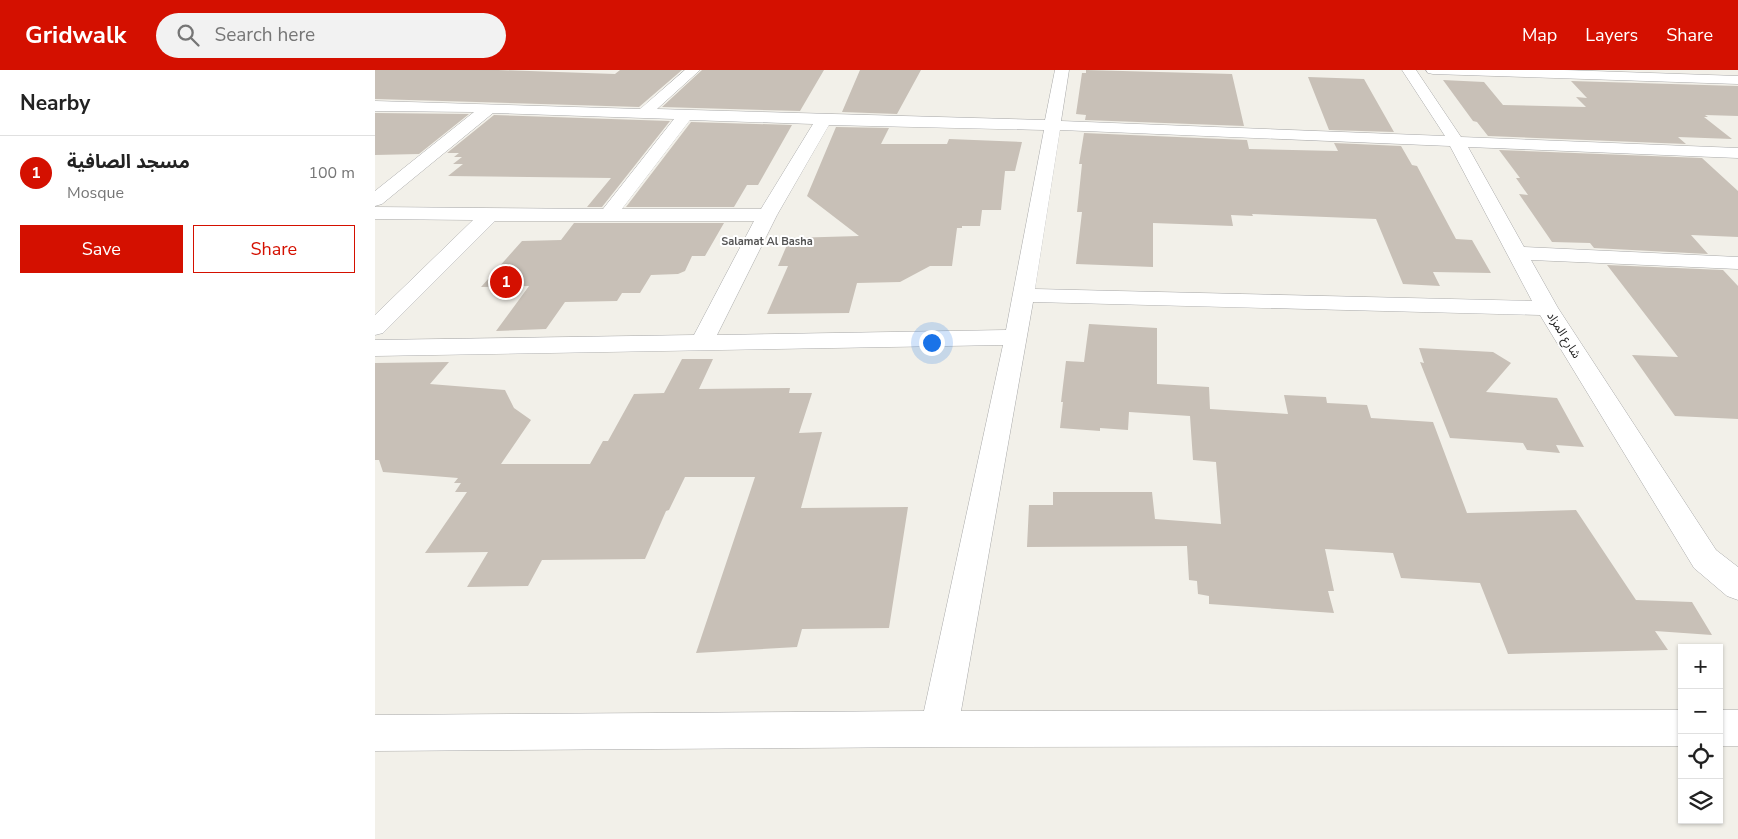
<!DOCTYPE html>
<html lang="en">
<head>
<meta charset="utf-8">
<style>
  :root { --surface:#fff; --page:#f2f2f2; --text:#222; --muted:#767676; --line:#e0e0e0; --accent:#d41000 }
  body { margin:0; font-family:"Nunito Sans","Noto Sans Arabic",sans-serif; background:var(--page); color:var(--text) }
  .controls { position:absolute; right:15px; bottom:15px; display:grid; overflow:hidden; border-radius:0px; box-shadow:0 1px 4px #0004 }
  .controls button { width:45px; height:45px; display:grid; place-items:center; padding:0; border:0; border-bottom:1px solid var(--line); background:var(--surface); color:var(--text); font:25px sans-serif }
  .you { position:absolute; left:556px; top:272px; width:18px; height:18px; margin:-12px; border:4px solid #fff; border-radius:50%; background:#1a73e8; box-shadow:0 0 0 8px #1a73e833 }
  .badge { display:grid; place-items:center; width:32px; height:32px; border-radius:50%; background:var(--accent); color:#fff; font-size:16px; font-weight:700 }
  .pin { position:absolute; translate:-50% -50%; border:2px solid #fff; box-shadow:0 1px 5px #0006 }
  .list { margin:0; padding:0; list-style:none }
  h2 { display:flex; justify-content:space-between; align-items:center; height:65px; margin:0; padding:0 20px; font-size:21px }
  h2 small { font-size:16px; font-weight:400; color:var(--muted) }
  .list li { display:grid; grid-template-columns:32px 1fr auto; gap:15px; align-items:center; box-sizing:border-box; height:75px; padding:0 20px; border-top:1px solid var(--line) }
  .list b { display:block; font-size:19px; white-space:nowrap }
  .list p { margin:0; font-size:16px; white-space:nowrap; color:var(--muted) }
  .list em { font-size:16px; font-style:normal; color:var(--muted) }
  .actions { display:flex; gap:10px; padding:15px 20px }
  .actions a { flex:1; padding:11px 0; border:1px solid var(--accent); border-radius:0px; text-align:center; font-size:18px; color:var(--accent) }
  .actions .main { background:var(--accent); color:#fff }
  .icon { flex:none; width:28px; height:28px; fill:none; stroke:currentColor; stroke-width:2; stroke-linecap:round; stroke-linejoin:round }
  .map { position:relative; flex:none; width:1363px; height:769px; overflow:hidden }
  header { display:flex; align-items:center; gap:30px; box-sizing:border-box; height:70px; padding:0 25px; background:var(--accent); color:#fff }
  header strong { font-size:24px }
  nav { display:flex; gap:28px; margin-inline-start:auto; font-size:18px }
  .search { width:350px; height:45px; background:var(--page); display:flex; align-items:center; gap:12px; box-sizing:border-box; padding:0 18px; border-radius:28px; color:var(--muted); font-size:19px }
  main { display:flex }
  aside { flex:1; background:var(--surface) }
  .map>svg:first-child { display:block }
</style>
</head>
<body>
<header>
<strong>Gridwalk</strong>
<div class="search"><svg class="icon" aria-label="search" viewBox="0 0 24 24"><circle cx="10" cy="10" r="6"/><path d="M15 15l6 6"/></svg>Search here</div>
<nav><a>Map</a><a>Layers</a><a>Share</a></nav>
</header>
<main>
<aside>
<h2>Nearby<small></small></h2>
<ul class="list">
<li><span class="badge">1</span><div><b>مسجد الصافية</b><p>Mosque</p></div><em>100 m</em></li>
</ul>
<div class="actions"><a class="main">Save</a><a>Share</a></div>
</aside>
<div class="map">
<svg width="1363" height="769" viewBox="0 0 1363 769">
  <rect width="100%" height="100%" fill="#f2f0e9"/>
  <path fill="#c8c0b7" d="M 0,0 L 123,0 L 240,4 L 245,0 L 307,0 L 264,37 L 0,29 Z
    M 327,0 L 449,0 L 425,41 L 287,37 Z
    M 485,0 L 546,0 L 522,44 L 467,42 Z
    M 711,0 L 857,4 L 869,56 L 710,50 L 711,45 L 701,44 L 707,3 L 711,3 Z
    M 933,7 L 989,9 L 1019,62 L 954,60 Z
    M 1068,10 L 1109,12 L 1128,35 L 1211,37 L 1201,27 L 1212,28 L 1196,11 L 1363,16 L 1363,46 L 1330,45 L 1333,47 L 1329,47 L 1357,69 L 1303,67 L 1311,74 L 1113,66 L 1102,52 L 1098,51 Z
    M 0,43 L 94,44 L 44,84 L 0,85 Z
    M 119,45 L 295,51 L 227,137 L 212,137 L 236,108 L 73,106 L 88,94 L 78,94 L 87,87 L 79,87 L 84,83 L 72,83 Z
    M 316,52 L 417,55 L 383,115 L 372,115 L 359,137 L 251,137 Z
    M 461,57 L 514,58 L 506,74 L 572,74 L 574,69 L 647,72 L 640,101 L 630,101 L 626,140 L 607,140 L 605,156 L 587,156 L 587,158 L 582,158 L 577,196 L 555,196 L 525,212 L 482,213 L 474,243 L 392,244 L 413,196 L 403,196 L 415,168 L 484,166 L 432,126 Z
    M 709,63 L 872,70 L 874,79 L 963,81 L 959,73 L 1026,76 L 1037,95 L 1042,96 L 1081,169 L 1097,170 L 1116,203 L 1058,202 L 1065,216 L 1028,214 L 1001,149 L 877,144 L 878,146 L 856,145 L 858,156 L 778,153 L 778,197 L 701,194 L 707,142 L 702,142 L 707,94 L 704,94 Z
    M 1124,80 L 1327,88 L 1363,121 L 1363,167 L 1316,165 L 1333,184 L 1219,178 L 1215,173 L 1177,172 L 1144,124 L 1153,125 L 1141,108 L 1145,108 Z
    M 199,153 L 349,153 L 330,186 L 317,186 L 310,201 L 303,204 L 276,205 L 265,223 L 247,223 L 242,231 L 190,232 L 171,259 L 121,261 L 154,216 L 106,217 L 147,171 L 186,170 Z
    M 1232,195 L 1348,200 L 1363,216 L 1363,349 L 1300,346 L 1257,285 L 1303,287 Z
    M 714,254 L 782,258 L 782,314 L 834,317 L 835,339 L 913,344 L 909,325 L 951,327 L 952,333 L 992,335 L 996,348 L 1058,352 L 1092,443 L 1201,440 L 1261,530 L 1317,532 L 1337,565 L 1280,561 L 1293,580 L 1133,584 L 1105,513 L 1026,508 L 1018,483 L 950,479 L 959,521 L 953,521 L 959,543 L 834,534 L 834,526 L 823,524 L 822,511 L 814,510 L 812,476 L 652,477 L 654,435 L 678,435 L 678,422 L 777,422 L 780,449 L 846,454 L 841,392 L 818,390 L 815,346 L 754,342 L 753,360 L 725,358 L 725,361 L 685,358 L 688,332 L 686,332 L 691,291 L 709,292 Z
    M 1044,278 L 1118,282 L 1136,293 L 1111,322 L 1182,328 L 1209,377 L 1181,375 L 1185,383 L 1152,380 L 1148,373 L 1075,368 L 1045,292 L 1049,293 Z
    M 307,289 L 338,289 L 324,319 L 415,318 L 414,323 L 437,323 L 424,363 L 447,362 L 426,438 L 533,437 L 514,558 L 427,559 L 422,577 L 321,583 L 380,407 L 310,407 L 294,440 L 291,441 L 270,489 L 167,490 L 153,516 L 92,517 L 113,482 L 50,483 L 92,422 L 80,422 L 86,413 L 79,413 L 83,408 L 8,402 L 4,390 L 0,390 L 0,293 L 74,292 L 55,314 L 130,320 L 139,338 L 156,350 L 126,394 L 215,394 L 228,371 L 233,371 L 259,324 L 289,323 Z"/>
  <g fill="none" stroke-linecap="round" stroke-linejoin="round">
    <defs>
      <path id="minor" d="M 310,0 L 325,0 L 282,39 L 670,50 L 680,0 L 694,0 L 686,51 L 1070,66 L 1027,0 L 1041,0 L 1086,67 L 1363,78 L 1363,88 L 1093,77 L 1149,177 L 1363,187 L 1363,199 L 1156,190 L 1183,238 L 1341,480 L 1363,497 L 1363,530 L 1352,526 L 1319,498 L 1165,245 L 658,232 L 586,641 L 1307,640 L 1307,676 L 564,677 L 0,681 L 0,645 L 549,641 L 628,275 L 0,286 L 0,270 L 319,265 L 379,151 L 120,151 L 8,263 L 0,265 L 0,245 L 98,150 L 0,149 L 0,137 L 228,139 L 299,49 L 118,43 L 7,134 L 0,136 L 0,121 L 99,42 L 0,41 L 0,31 L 265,39 ZM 315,50 L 438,54 L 386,139 L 247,139 ZM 454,55 L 669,60 L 631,260 L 342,265 L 402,145 ZM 685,60 L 1075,76 L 1157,231 L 660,219 Z
        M 1051,0 L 1189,0 L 1363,6 L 1363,14 L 1058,4 L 1053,3 Z
        M 1344,640 L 1363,640 L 1363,676 L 1344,676 Z"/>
    </defs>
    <use href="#minor" stroke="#a9a9a9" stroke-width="1"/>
    <use href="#minor" fill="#fff" fill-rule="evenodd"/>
  </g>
  <g text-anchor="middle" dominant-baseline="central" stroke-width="4" stroke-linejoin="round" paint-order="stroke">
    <g font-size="11" font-weight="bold" fill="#555" stroke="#fff">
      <text x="392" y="171">Salamat Al Basha</text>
    </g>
    <g font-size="12" fill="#222" stroke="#fff">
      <text transform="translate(1189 265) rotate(58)">شارع المزاد</text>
    </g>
  </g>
</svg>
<div class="controls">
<button>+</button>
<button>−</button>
<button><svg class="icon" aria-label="locate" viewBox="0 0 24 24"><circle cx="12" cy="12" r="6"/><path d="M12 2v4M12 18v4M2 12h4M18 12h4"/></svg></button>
<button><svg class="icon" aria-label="layers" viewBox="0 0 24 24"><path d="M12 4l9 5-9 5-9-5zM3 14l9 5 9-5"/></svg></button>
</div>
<div class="you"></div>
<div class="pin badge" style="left:131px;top:212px">1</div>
</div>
</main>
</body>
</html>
